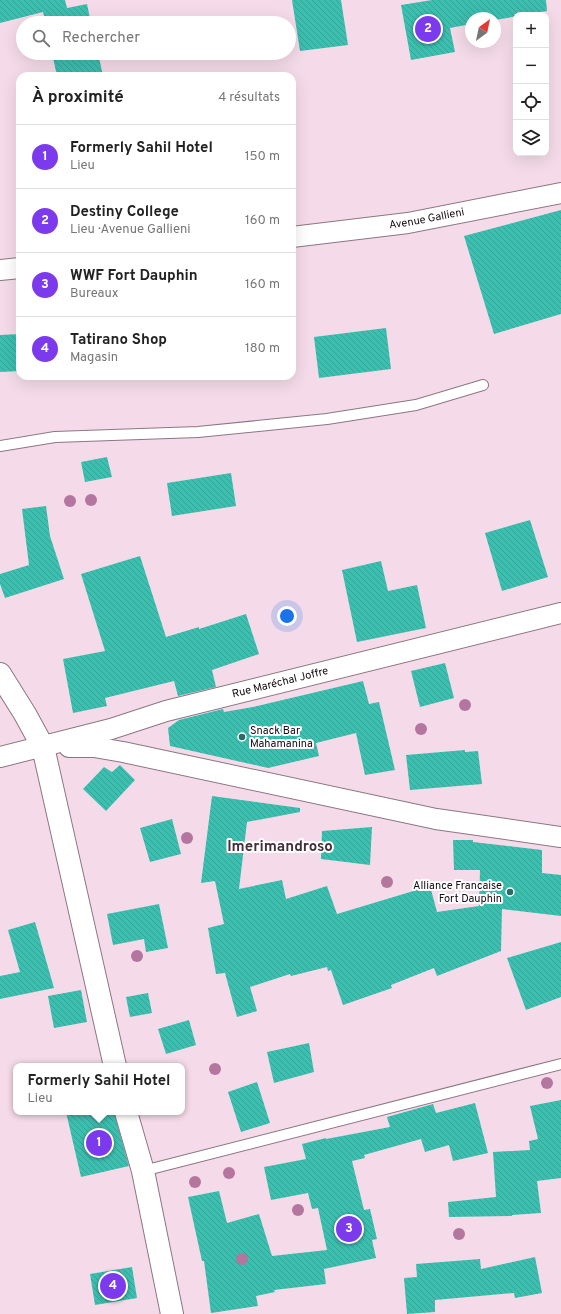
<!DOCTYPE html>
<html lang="fr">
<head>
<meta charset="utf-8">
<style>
  :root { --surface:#fff; --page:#f2f2f2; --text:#222; --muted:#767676; --line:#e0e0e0; --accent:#7c3aed }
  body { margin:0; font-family:Overpass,sans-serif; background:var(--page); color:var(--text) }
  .controls { position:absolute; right:12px; top:12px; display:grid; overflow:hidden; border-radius:8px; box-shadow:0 4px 16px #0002 }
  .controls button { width:36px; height:36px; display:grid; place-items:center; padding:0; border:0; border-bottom:1px solid var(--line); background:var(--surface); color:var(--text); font:20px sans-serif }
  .compass { position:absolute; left:465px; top:12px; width:36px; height:36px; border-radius:50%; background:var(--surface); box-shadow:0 4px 16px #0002; rotate:33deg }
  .you { position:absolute; left:287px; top:616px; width:14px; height:14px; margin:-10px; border:3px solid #fff; border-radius:50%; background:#1a73e8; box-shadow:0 0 0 6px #1a73e833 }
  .badge { display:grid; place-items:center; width:26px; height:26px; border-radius:50%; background:var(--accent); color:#fff; font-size:13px; font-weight:700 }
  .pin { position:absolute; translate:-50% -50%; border:2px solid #fff; box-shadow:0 1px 4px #0006 }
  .popup { position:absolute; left:13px; top:1063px; width:172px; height:52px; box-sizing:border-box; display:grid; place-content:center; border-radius:8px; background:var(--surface); filter:drop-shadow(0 1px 3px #0005); font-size:13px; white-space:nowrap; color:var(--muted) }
  .popup b { font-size:15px; color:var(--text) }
  .popup::after { content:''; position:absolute; left:50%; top:100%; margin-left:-8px; border:8px solid transparent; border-top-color:var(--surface) }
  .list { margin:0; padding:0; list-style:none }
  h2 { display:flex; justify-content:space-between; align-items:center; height:52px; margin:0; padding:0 16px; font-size:17px }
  h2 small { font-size:13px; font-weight:400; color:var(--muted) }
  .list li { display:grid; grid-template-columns:26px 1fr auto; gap:12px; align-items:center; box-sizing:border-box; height:64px; padding:0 16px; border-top:1px solid var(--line) }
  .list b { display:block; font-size:15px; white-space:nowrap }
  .list p { margin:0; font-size:13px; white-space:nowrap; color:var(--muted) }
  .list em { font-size:13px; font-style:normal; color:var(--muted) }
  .icon { flex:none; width:22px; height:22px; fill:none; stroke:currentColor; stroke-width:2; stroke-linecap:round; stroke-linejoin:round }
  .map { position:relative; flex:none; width:561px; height:1314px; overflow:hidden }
  .search { position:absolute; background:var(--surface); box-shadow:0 4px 16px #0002; left:16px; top:16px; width:280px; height:44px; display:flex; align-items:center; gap:10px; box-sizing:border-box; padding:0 14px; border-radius:22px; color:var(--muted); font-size:15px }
  .panel { position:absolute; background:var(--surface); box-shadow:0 4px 16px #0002; left:16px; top:72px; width:280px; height:308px; border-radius:12px }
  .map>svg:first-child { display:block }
</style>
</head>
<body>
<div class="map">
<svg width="561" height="1314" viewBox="0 0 561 1314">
  <defs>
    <pattern id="building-back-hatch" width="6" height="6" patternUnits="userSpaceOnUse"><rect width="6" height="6" fill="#3dbfb0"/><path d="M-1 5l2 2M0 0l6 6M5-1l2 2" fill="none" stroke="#35a396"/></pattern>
  </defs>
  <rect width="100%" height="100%" fill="#f5dbe9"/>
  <path fill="url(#building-back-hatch)" d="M 0,0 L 65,0 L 67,8 L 87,4 L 91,23 L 46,23 L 43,12 L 0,23 Z
    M 292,0 L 341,0 L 348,45 L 300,51 Z
    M 432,0 L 546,0 L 547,11 L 495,20 L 495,18 L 471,18 L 471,24 L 450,28 L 455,52 L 411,60 L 401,5 Z
    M 52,53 L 98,53 L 103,76 L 57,76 Z
    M 561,210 L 561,314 L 494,334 L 464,236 Z
    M 386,328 L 391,369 L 319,378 L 314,337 Z
    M 20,334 L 20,371 L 0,372 L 0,335 Z
    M 107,457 L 112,477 L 85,482 L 81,462 Z
    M 231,473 L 236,506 L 172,516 L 167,483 Z
    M 46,506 L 50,536 L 64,579 L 5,598 L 0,584 L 0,574 L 29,565 L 22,509 Z
    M 530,520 L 548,577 L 502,591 L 485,533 Z
    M 140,556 L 166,637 L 199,627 L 199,629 L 246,614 L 259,654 L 212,670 L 216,687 L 178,696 L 174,681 L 105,698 L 107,706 L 73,713 L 63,659 L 105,651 L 81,574 Z
    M 381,561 L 388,591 L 417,585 L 426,628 L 357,642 L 342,570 Z
    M 445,663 L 454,698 L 420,707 L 411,671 Z
    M 363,681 L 369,704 L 379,702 L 395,770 L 365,775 L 356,733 L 316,743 L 319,756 L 268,768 L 170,746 L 168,728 L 179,720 L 223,709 L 224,712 L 253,707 Z
    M 465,750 L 465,752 L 478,751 L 482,784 L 410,790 L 406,755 Z
    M 120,765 L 135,780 L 106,811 L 83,789 L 104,767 L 112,772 Z
    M 212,796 L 300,808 L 300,812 L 247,822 L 239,889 L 282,880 L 286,899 L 327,886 L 337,914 L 430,886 L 437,912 L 479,906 L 480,870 L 454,870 L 453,840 L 473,840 L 473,842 L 542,850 L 542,873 L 561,875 L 561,916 L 502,909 L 501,951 L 437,976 L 434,968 L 391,985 L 392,988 L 343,1005 L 331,970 L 328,971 L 327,967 L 291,976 L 290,974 L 250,987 L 257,1011 L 237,1017 L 225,973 L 216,974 L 208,928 L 224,924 L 215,881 L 201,883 Z
    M 172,819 L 181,854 L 150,862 L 140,828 Z
    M 372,827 L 370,865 L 321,859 L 322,831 Z
    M 159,904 L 168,948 L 146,952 L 144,939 L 113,945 L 107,914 Z
    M 35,922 L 54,988 L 0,999 L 0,976 L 20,972 L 8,930 Z
    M 561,942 L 561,997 L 526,1010 L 507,958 Z
    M 81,990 L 87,1022 L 54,1028 L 48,996 Z
    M 148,993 L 152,1013 L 130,1017 L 126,997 Z
    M 189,1020 L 196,1045 L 166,1054 L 158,1029 Z
    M 309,1043 L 314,1072 L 274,1083 L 267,1052 Z
    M 257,1082 L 270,1123 L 241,1132 L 228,1092 Z
    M 561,1100 L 561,1178 L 537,1181 L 541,1213 L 512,1215 L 512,1216 L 449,1217 L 448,1202 L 496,1197 L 493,1152 L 530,1150 L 529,1141 L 538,1139 L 530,1106 Z
    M 475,1103 L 488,1153 L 453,1161 L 449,1145 L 425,1152 L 421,1139 L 364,1155 L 365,1158 L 352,1161 L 364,1210 L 370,1209 L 377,1239 L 372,1240 L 376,1258 L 324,1269 L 326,1284 L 274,1290 L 275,1292 L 256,1296 L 258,1306 L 211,1313 L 204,1261 L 202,1261 L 188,1197 L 219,1191 L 227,1223 L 259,1214 L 272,1256 L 327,1250 L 318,1208 L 312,1209 L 308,1193 L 271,1200 L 264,1167 L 306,1159 L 302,1144 L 326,1138 L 326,1139 L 390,1127 L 387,1117 L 433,1104 L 436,1113 Z
    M 66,1112 L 114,1112 L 129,1166 L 81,1177 Z
    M 535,1257 L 542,1293 L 515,1298 L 514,1293 L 435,1300 L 435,1312 L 407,1314 L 404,1278 L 417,1277 L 416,1264 L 480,1259 L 481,1269 Z
    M 132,1267 L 137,1298 L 95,1305 L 90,1274 Z"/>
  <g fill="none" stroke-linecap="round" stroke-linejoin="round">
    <defs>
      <path id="service" d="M 0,446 L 55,437 L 198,432 L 327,419 L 416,405 L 483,385
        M 143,1171 L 561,1064"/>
      <g id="minor">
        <path id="s1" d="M 292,237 L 408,223 L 561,193"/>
        <path d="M 0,270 L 20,268"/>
        <path d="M 69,747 L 94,747 L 123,752 L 436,819 L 561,837"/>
        <path id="s2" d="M 0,757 L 111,729 L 166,711 L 561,613"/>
      </g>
      <path id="secondary" d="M 0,674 L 25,714 L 43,747 L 115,1066
        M 126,1112 L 143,1171 L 172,1314"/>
    </defs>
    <use href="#service" stroke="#8d7683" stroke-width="12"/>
    <use href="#minor" stroke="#8d7683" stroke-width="22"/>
    <use href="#secondary" stroke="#8d7683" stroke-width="24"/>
    <use href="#service" stroke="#fff" stroke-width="10"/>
    <use href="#minor" stroke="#fff" stroke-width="20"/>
    <use href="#secondary" stroke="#fff" stroke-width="22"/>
  </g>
  <g fill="#b4769f">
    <circle cx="91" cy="500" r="6"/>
    <circle cx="70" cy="501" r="6"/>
    <circle cx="465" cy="705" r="6"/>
    <circle cx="421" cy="729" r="6"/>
    <circle cx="187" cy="838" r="6"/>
    <circle cx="387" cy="882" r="6"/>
    <circle cx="137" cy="956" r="6"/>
    <circle cx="215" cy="1069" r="6"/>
    <circle cx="547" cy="1083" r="6"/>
    <circle cx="229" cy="1173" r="6"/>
    <circle cx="195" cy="1182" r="6"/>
    <circle cx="298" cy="1210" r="6"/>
    <circle cx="459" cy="1234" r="6"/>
    <circle cx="242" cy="1259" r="6"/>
  </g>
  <g fill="#266e66" stroke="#fff" stroke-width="1.5">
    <circle cx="242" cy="737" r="4"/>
    <circle cx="510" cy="892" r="4"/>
  </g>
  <g text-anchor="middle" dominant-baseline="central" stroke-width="4" stroke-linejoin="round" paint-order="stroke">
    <g font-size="11" fill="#130b10" stroke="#fff">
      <text stroke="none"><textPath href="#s1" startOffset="136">Avenue Gallieni</textPath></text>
      <text stroke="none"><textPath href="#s2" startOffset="290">Rue Maréchal Joffre</textPath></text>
    </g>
    <g font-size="11" fill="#130b10" stroke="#fff" text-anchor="start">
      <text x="250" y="731">Snack Bar<tspan x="250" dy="13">Mahamanina</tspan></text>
      <text x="502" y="886" text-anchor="end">Alliance Francaise<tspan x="502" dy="13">Fort Dauphin</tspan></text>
    </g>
    <g font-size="15" font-weight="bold" fill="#412e39" stroke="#fff">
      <text x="280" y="847">Imerimandroso</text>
    </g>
  </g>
</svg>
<div class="controls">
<button>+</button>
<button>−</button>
<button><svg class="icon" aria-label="locate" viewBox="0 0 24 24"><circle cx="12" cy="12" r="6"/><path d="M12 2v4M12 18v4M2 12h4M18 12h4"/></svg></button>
<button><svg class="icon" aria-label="layers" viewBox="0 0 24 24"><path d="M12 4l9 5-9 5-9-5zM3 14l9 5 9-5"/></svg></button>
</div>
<svg class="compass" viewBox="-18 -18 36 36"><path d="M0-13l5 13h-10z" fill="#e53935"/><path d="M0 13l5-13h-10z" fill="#767676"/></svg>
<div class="you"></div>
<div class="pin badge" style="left:99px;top:1143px">1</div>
<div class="popup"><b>Formerly Sahil Hotel</b>Lieu</div>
<div class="pin badge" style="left:428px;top:29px">2</div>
<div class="pin badge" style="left:349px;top:1229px">3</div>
<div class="pin badge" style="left:113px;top:1286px">4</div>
<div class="search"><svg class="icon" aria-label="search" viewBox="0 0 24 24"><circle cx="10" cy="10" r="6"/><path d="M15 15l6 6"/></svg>Rechercher</div>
<section class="panel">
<h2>À proximité<small>4 résultats</small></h2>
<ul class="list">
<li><span class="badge">1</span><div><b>Formerly Sahil Hotel</b><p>Lieu</p></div><em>150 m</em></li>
<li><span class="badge">2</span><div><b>Destiny College</b><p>Lieu · Avenue Gallieni</p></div><em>160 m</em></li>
<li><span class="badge">3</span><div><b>WWF Fort Dauphin</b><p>Bureaux</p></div><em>160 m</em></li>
<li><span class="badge">4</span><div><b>Tatirano Shop</b><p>Magasin</p></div><em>180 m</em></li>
</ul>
</section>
</div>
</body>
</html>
